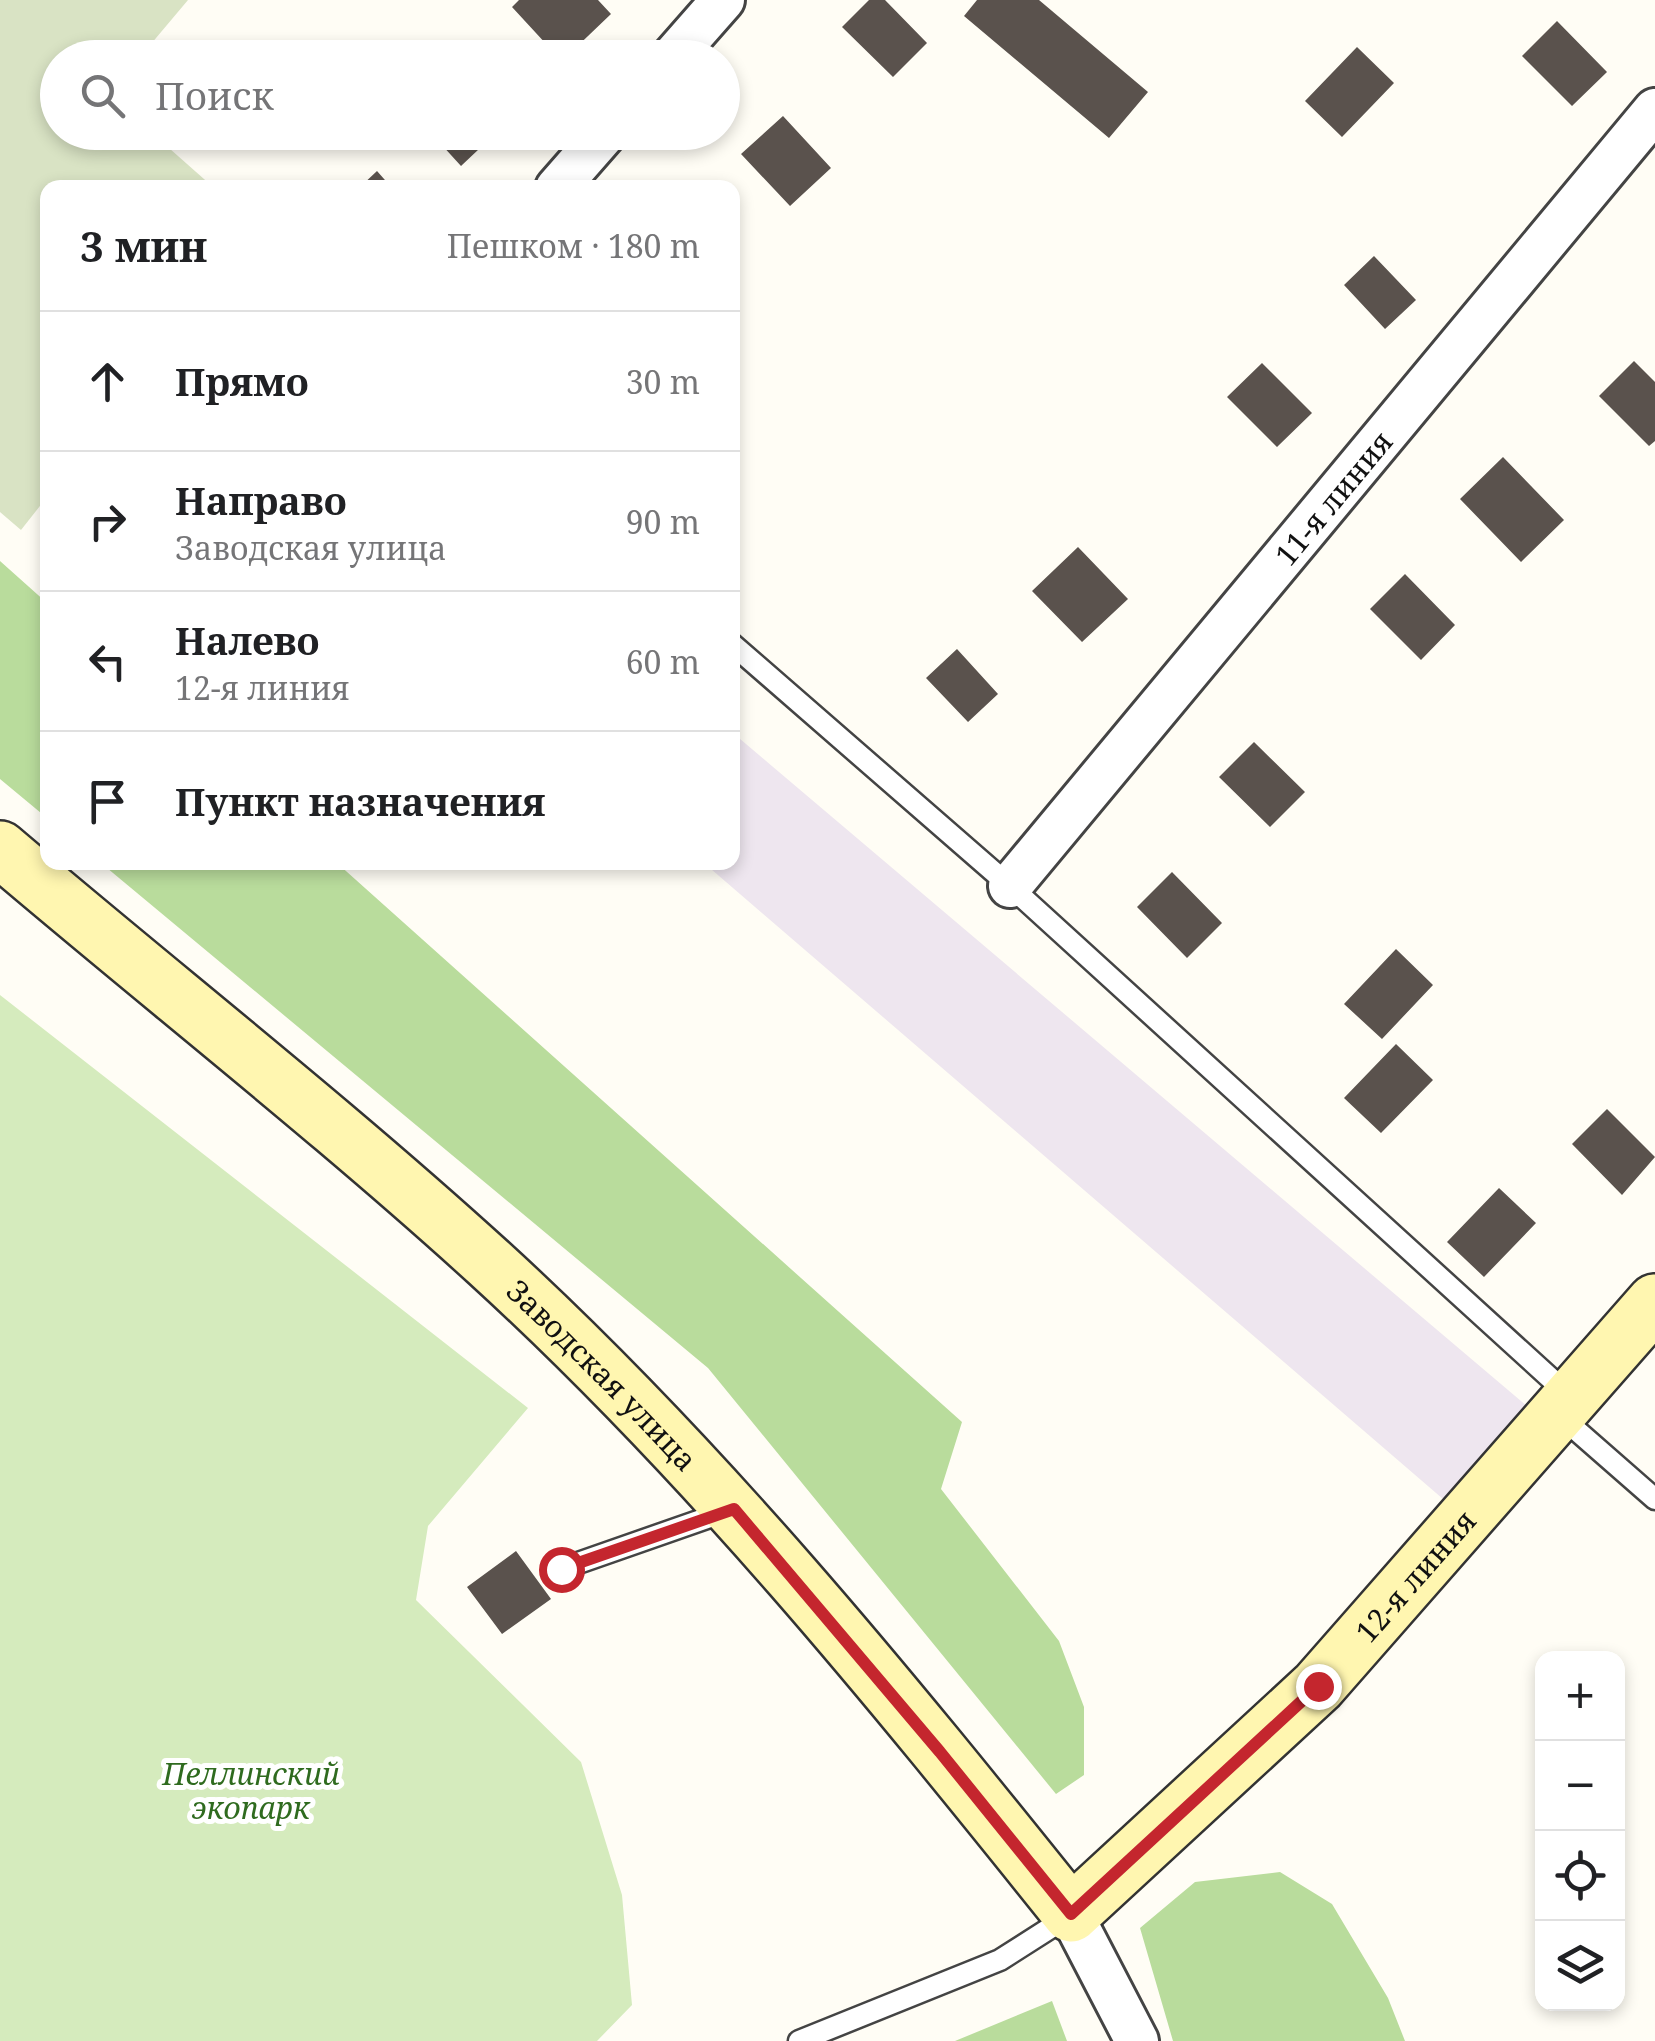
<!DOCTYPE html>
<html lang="ru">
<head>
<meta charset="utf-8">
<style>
  :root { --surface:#fff; --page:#f2f2f2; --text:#202124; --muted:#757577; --line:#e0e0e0 }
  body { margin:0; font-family:"Noto Serif",serif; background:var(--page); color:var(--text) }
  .controls { position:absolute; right:30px; bottom:30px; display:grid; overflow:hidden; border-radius:20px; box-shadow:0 5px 15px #0003 }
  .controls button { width:90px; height:90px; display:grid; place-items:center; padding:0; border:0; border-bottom:2px solid var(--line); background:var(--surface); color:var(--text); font:50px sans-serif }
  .stop { position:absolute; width:30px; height:30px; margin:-22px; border:8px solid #c4262e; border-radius:50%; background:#fff }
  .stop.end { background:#c4262e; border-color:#fff; box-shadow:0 2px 10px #0008 }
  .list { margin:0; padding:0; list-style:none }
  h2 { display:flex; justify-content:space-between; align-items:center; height:130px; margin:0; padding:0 40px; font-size:42px }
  h2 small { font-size:32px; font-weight:400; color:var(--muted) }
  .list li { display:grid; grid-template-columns:65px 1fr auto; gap:30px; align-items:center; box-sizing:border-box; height:140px; padding:0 40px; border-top:2px solid var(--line) }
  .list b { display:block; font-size:38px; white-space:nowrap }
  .list p { margin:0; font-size:32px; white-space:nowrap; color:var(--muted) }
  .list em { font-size:32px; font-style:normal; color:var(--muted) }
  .icon { flex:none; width:55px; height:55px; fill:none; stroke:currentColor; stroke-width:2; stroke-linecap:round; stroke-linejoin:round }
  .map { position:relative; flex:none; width:1655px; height:2041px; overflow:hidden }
  .search { position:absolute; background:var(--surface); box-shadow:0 5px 15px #0003; left:40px; top:40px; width:700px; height:110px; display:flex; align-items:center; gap:25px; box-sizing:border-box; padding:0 35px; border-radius:55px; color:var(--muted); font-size:38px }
  .panel { position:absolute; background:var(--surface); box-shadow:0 5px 15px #0003; left:40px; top:180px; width:700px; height:690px; border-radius:20px }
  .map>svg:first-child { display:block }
</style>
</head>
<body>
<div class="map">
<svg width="1655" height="2041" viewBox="0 0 1655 2041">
  <rect width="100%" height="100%" fill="#fffdf5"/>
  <path fill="#eee6ef" d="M 733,733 L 1528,1407 L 1443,1499 L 704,863 L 732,862 Z"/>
  <path fill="#d5ebbd" d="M 0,995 L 528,1408 L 428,1526 L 416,1600 L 581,1762 L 622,1895 L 632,2005 L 597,2041 L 0,2041 Z"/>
  <path fill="#b9dc9c" d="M 0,561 L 47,603 L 47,818 L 0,779 Z
    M 101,863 L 337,863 L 962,1422 L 941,1489 L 1059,1641 L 1084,1707 L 1084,1775 L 1056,1794 L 708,1368 Z
    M 1280,1872 L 1332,1904 L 1388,1998 L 1405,2041 L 1173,2041 L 1140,1928 L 1195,1882 Z
    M 1052,2001 L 1067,2041 L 955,2041 Z"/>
  <path fill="#d9e3c4" d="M 0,0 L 188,0 L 140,57 L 58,58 L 58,132 L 152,133 L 213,187 L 48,188 L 47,497 L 21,530 L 0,512 Z"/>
  <path fill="#5a524d" d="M 519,0 L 598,0 L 611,14 L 565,58 L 559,58 L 512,7 Z
    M 869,0 L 885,0 L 927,43 L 893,77 L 842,27 Z
    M 977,0 L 1039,0 L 1148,92 L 1109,138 L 964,16 Z
    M 1557,21 L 1607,72 L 1572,106 L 1522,56 Z
    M 1357,47 L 1394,83 L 1342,137 L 1305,101 Z
    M 783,116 L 831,168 L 790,206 L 741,154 Z
    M 430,132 L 497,132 L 461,166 Z
    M 377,171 L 392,188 L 359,188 Z
    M 1374,256 L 1416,300 L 1385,329 L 1344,285 Z
    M 1634,361 L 1655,382 L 1655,441 L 1649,446 L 1599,396 Z
    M 1262,363 L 1312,413 L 1277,447 L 1227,397 Z
    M 1503,457 L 1564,520 L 1521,562 L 1460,499 Z
    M 1078,547 L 1128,599 L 1082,642 L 1032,591 Z
    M 1405,574 L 1455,625 L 1421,660 L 1370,609 Z
    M 957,649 L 998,694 L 968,722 L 926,678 Z
    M 1254,742 L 1305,792 L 1270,827 L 1219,777 Z
    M 1172,872 L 1222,923 L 1187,958 L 1137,907 Z
    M 1396,949 L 1433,985 L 1382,1039 L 1344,1004 Z
    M 1396,1044 L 1433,1080 L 1381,1133 L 1344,1098 Z
    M 1607,1109 L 1655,1157 L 1622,1195 L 1572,1144 Z
    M 1499,1188 L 1536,1223 L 1484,1277 L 1447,1242 Z
    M 516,1551 L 551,1599 L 502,1634 L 467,1587 Z"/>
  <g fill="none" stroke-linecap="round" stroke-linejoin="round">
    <defs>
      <path id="lane" d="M 732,644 L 1010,886 L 1570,1396
        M 1559,1415 L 1655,1499
        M 561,1569 L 727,1511
        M 799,2041 L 1000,1960 L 1069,1916"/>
      <g id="street">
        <path d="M 672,58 L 723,0"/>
        <path d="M 557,188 L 606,132"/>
        <path id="s1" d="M 1010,886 L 1655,110"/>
        <path d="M 1071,1914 L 1137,2041"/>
      </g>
      <g id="secondary">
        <path id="s2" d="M 0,849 C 162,987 331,1119 488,1262 C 704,1459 889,1687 1071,1914 L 1318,1686 L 1655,1302"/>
      </g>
    </defs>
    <use href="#lane" stroke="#444" stroke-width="25"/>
    <use href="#street" stroke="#444" stroke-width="48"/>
    <use href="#secondary" stroke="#333" stroke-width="60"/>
    <use href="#lane" stroke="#fff" stroke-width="20"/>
    <use href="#street" stroke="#fff" stroke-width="42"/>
    <use href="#secondary" stroke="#fff6b0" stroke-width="55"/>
  </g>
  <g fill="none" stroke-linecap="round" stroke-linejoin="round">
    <path stroke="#c4262e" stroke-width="12" d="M 561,1569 L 734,1509 L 940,1752 L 1071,1914 L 1318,1686"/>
  </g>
  <g text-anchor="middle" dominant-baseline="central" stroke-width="10" stroke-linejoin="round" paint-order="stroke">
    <g font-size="30" fill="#111" stroke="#fff">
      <text stroke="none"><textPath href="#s1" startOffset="505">11-я линия</textPath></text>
      <text stroke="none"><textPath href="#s2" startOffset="800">Заводская улица</textPath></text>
      <text stroke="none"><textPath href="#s2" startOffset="1998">12-я линия</textPath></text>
    </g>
    <g font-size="30" font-style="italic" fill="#2f6b1f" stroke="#fff">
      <text x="251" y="1773">Пеллинский<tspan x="251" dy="34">экопарк</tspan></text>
    </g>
  </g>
</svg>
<div class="controls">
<button>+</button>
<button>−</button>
<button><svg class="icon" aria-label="locate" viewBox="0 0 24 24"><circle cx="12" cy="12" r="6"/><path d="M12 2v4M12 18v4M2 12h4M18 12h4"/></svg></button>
<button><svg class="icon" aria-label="layers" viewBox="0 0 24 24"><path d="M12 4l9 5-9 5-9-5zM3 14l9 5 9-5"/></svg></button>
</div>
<div class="stop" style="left:561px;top:1569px"></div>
<div class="stop end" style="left:1318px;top:1686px"></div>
<div class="search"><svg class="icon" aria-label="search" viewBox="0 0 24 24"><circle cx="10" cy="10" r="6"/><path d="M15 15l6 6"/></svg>Поиск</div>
<section class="panel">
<h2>3 мин<small>Пешком · 180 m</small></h2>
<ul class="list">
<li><svg class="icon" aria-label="ahead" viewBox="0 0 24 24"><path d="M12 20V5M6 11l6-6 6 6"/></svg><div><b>Прямо</b></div><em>30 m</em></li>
<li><svg class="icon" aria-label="right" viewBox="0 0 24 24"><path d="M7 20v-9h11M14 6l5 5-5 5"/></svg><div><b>Направо</b><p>Заводская улица</p></div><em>90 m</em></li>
<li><svg class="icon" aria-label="left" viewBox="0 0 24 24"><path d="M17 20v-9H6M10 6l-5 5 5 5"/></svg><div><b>Налево</b><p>12-я линия</p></div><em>60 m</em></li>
<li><svg class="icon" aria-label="arrive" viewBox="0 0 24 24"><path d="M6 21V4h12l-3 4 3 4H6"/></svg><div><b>Пункт назначения</b></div></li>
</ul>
</section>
</div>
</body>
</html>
